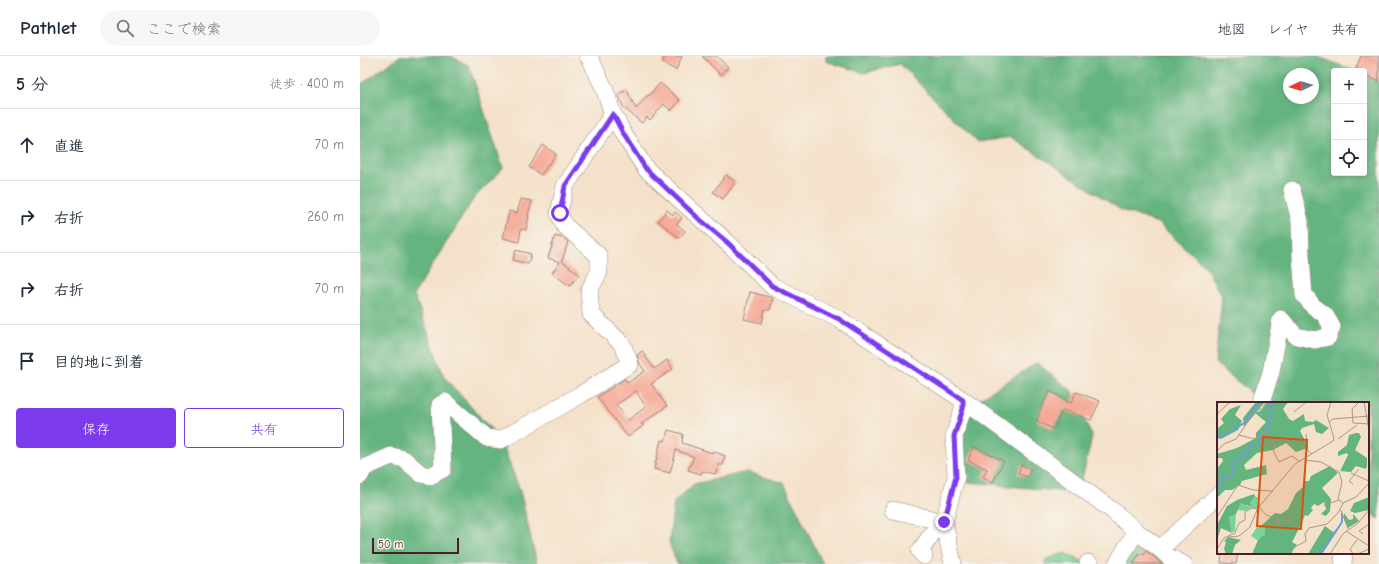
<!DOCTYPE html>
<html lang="ja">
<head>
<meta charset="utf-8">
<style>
  :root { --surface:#fff; --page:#f6f6f7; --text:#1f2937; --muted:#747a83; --line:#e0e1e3; --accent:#7c3aed }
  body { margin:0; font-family:"Comic Neue","Klee One",sans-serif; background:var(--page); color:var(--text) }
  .controls { position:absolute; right:12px; top:12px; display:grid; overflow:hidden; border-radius:4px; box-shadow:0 2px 6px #0003 }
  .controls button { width:36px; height:36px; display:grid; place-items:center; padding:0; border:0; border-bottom:1px solid var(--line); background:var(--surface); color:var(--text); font:20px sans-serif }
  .compass { position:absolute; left:923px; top:12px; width:36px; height:36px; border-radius:50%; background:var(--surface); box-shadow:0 2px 6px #0003; rotate:266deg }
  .scale { position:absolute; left:12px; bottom:10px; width:87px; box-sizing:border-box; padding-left:4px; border:2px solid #4a1f2b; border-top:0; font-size:11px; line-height:14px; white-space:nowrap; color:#4a1f2b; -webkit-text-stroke:3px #f7f3e8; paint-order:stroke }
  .stop { position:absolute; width:12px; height:12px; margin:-9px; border:3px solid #7c3aed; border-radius:50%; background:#fff }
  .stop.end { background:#7c3aed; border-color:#fff; box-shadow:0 1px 4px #0008 }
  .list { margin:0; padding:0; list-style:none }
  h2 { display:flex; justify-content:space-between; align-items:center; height:52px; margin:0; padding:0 16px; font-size:17px }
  h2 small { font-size:13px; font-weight:400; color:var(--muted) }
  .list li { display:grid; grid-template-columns:26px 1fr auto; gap:12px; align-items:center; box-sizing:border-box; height:72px; padding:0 16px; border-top:1px solid var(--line) }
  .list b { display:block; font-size:15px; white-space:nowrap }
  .list em { font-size:13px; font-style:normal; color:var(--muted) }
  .actions { display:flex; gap:8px; padding:12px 16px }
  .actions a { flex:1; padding:9px 0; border:1px solid var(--accent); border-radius:4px; text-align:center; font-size:14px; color:var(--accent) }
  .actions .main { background:var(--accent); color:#fff }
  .icon { flex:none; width:22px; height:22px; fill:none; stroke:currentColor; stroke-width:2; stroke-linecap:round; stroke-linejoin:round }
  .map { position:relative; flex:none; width:1019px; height:508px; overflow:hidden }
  header { display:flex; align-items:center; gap:24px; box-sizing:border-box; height:56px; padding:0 20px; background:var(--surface); border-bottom:1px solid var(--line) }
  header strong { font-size:19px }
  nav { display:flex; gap:22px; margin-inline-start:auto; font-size:14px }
  .search { width:280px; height:36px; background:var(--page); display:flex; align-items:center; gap:10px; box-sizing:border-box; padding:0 14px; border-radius:22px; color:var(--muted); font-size:15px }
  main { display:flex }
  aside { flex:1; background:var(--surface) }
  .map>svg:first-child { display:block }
</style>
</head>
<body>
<header>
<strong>Pathlet</strong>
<div class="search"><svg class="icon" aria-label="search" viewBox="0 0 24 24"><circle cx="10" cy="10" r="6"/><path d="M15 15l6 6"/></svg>ここで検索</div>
<nav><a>地図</a><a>レイヤ</a><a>共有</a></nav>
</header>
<main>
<aside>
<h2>5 分<small>徒歩 · 400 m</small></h2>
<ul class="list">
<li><svg class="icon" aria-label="ahead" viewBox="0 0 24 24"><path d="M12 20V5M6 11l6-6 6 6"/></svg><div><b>直進</b></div><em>70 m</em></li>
<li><svg class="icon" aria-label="right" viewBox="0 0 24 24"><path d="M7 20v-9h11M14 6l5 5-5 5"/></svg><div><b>右折</b></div><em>260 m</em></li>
<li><svg class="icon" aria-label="right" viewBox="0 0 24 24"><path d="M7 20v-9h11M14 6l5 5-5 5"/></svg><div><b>右折</b></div><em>70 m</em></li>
<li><svg class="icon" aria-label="arrive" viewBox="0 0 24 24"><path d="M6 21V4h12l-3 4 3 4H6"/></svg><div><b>目的地に到着</b></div></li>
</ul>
<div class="actions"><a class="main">保存</a><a>共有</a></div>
</aside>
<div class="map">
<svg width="1019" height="508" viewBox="0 0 1019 508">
  <rect width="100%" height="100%" fill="#f7f3e8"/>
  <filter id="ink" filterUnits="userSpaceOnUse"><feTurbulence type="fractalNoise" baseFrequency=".025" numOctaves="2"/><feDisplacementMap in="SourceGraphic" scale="8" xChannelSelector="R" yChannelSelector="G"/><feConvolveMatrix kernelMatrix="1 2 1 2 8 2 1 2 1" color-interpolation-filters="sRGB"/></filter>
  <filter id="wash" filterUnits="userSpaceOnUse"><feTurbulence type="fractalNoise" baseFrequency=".012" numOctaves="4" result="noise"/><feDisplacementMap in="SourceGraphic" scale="16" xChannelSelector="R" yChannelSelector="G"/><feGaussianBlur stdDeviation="0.9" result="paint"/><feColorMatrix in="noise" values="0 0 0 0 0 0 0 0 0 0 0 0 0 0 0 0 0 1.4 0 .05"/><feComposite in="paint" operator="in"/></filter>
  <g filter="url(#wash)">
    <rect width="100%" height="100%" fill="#f4e1c9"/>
    <path fill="#7bd296" stroke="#627860" d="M 777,486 L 808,508 L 759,508 Z
      M 705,497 L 727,508 L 685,508 L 686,503 Z"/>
    <path fill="#64b47f" stroke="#576a55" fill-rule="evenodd" d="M 40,0 L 91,0 L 109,10 L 143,112 L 114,142 L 54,238 L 84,321 L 141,384 L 160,435 L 177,508 L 0,508 L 0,29 Z
      M 466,0 L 956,0 L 995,15 L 974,15 L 974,117 L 1004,117 L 1004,18 L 1019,23 L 1019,461 L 1017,463 L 1008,452 L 1008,347 L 904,347 L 855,307 L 862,243 L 847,212 L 798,167 L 761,154 L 651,81 L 617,86 L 540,8 L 504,17 L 466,5 ZM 929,18 L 953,18 L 953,42 L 929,42 Z
      M 677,307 L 712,335 L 732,381 L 721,427 L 708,436 L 600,425 L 606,361 L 622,341 Z
      M 387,416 L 424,427 L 463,508 L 317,508 L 309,486 L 314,446 L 334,428 Z"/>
    <g id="blocks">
      <path fill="#f5a592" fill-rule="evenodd" d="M 305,0 L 322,0 L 316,14 L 302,7 Z
        M 342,0 L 356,0 L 368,11 L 361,19 Z
        M 1001,0 L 1019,0 L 1019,25 L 1004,20 L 1004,15 L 996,13 Z
        M 300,27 L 320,44 L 311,55 L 304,48 L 290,64 L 287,61 L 282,67 L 264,52 L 258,38 L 267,34 L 276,53 L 288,39 L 289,40 Z
        M 183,89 L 196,98 L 181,119 L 169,111 Z
        M 366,119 L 376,126 L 363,143 L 353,136 Z
        M 161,143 L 172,145 L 168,159 L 169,159 L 166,174 L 161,173 L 159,186 L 143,182 L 149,155 L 157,157 Z
        M 307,154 L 313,159 L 315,156 L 322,162 L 317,168 L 325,175 L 319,182 L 298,165 Z
        M 195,180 L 205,183 L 208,186 L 202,205 L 219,218 L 210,230 L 192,217 L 200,206 L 188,202 Z
        M 156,194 L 171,198 L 168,208 L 153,204 Z
        M 390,236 L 413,242 L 410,254 L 405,254 L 402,267 L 384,263 Z
        M 282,295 L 294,313 L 307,304 L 313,313 L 291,328 L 307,350 L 281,368 L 284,369 L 268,381 L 237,341 L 265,323 L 268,327 L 285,315 L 280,308 L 277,299 ZM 276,335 L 286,351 L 268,364 L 256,349 Z
        M 690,335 L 711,347 L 716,336 L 740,345 L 731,364 L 703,354 L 693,373 L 677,365 L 680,356 L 679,356 Z
        M 308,374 L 323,378 L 322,387 L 352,397 L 353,395 L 365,400 L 363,409 L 358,409 L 356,418 L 342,415 L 341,418 L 328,414 L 334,401 L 316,394 L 310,417 L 294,413 L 301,384 L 305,385 Z
        M 614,391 L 644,405 L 633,426 L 623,421 L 627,413 L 608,404 Z
        M 661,409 L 671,413 L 668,421 L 658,418 Z
        M 786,495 L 794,501 L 802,508 L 773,508 L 780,497 L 784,499 Z
        M 862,497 L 878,497 L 876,508 L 861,507 Z"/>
    </g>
  </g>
  <g filter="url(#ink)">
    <use href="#blocks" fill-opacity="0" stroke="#9f807a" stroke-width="1"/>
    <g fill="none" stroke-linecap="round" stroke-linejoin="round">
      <defs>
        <path id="minor" d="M 228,0 L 231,4 L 244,32 L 253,58 L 264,79 L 286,113 L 368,187 L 412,230 L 479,263 L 603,344 L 753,455 L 776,475 L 800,493 L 810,502 L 823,508
          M 901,347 L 911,316 L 921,263 L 936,280 L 955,284 L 968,281 L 972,271 L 965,259 L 953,250 L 944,239 L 941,200 L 940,165 L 932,134
          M 0,420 L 4,412 L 31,400 L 44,403 L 61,418 L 70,420 L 83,413 L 80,349 L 85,346 L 127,382 L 141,384 L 220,339 L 270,308 L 262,288 L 231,258 L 229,235 L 239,216 L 239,200 L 204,169 L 199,157 L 205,130 L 253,58
          M 533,454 L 584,466
          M 800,493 L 858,439
          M 564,500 L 560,495 L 581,465
          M 728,507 L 730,508
          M 593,508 L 584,466 L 596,421 L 594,380 L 603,353 L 603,344
          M 757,508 L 776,475
          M 983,508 L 984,497"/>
      </defs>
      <use href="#minor" stroke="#9f807a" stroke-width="18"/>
      <use href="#minor" stroke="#fff" stroke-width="17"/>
    </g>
  </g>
  <g fill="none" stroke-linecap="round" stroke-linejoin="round" filter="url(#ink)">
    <path stroke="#7c3aed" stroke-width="5" d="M 200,157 L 205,130 L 253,58 L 264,79 L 286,113 L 338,162 L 368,187 L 412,230 L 479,263 L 603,344 L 603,353 L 594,380 L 596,421 L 584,466"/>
  </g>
  <g transform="translate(857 346)">
    <rect width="152" height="152" fill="#f4e1c9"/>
    <path d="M 37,94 L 42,96 L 40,100 L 43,103 L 40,107 L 35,106 L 28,109 L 21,108 L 23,101 L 28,100 L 30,104 L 35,105 L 33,101 ZM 19,111 L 18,129 L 15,131 L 12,115 ZM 48,124 L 48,132 L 44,137 L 40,138 L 34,134 L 40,125 Z" fill="#7bd296"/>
    <path d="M 39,0 L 48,0 L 27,25 L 26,16 ZM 50,0 L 71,0 L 66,7 L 72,17 L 76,19 L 87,12 L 88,19 L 96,20 L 99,18 L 112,26 L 105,32 L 99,30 L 97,22 L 85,26 L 83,29 L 91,44 L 88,47 L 79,50 L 69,41 L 56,48 L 40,51 L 27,63 L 29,68 L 49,63 L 50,72 L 25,79 L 23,83 L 15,88 L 8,88 L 0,96 L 0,67 L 6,59 L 5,56 L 0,56 L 0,52 L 20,46 L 39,36 L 39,31 L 49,20 L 38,11 L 45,8 ZM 24,3 L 18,13 L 25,19 L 21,28 L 4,37 L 0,34 L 0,27 L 7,21 L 4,17 L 13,7 ZM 139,31 L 142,31 L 144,35 L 138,48 L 150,56 L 150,64 L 149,67 L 139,64 L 134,70 L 123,69 L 131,53 L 130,51 L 121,54 L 121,50 L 130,43 L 132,33 ZM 113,64 L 121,71 L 105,86 L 114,97 L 113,109 L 109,114 L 104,112 L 109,107 L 107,100 L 101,104 L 97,102 L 94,106 L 96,108 L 91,114 L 88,113 L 84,123 L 75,140 L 80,143 L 73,152 L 35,152 L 41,138 L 48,132 L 48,125 L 44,124 L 58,111 L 64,112 L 71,107 L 79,91 L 86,85 L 87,79 L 92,79 L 94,74 ZM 37,92 L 38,94 L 33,101 L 35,105 L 24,101 L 19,112 L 12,115 L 15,131 L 4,126 L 0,138 L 0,123 L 10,104 L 20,98 ZM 152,95 L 152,108 L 138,111 L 133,109 L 137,101 ZM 127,111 L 132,118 L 136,117 L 136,112 L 142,119 L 131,126 L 127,117 ZM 108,124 L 116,130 L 121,126 L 104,152 L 91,152 ZM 11,135 L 24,138 L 18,143 L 15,152 L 9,152 L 7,147 L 9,140 L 7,139 Z" fill="#64b47f"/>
    <path fill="none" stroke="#709dd8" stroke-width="2" d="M 0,36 L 7,34 L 27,21 L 43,0M 0,88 L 6,75 L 12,76 L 16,71 L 17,58 L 23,57 L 33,44 L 43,41 L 44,35 L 54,20 L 52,8 L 59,0M 104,152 L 125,120 L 125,111"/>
    <path fill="none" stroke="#b0938a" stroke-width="1" d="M 142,0 L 135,7 L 136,21 L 152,22M 147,0 L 152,28M 77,10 L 89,0M 0,12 L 13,0M 112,20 L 116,17 L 152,14M 89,32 L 91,49 L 95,52M 22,33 L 37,37 L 47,31 L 54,36 L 54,43 L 59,43 L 56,48 L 62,60 L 75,54 L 83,60M 121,37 L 140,23M 0,49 L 7,42 L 19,37 L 39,8 L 45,7 L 49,0M 88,58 L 104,60 L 122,70 L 125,80 L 121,97 L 126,101M 134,71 L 152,79M 136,82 L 132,79 L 142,67M 107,103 L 122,98M 42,105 L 49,113 L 61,117 L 60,121 L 73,118M 124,108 L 131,127M 0,115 L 21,83 L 36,88 L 56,89M 129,129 L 152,144M 146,132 L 142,129 L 152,122M 11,135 L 22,134 L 33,125 L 41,106 L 78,62 L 116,39 L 117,36 L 110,13 L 114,0M 0,147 L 7,136 L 18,131 L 22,121 L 28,118 L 28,110 L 35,106 L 40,107M 74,152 L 76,146 L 89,139 L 88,132 L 92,126 L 110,122 L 121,111 L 126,101 L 139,95 L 152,81M 113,152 L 126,132 L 141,121 L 152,108M 136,152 L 133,147 L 140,138M 141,152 L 152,147"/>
    <path fill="#d8530f" fill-opacity="0.15" stroke="#d8530f" stroke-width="2" d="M 46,35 L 90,38 L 84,127 L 40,124 Z"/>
    <rect width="152" height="152" fill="none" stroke="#4a1f2b" stroke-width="2"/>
  </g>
</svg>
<div class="controls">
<button>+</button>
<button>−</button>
<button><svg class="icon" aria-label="locate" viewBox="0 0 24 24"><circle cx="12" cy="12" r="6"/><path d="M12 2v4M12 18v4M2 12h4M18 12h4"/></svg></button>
</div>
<svg class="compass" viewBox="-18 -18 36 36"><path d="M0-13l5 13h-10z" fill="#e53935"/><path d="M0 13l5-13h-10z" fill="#747a83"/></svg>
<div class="scale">50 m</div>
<div class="stop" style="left:200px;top:157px"></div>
<div class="stop end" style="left:584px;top:466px"></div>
</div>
</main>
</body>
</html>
